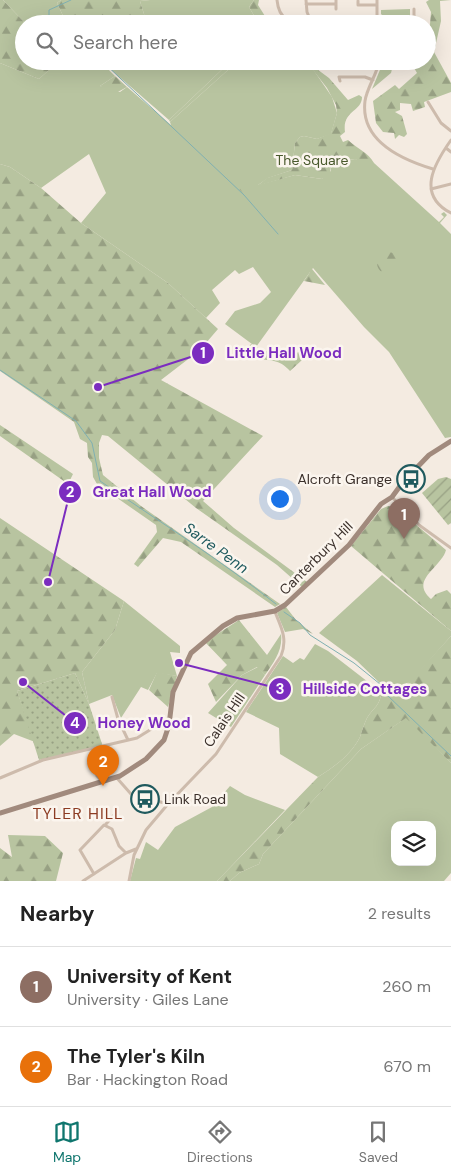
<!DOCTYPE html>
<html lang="en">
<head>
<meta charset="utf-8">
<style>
  :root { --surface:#fff; --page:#f2f2f2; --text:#222; --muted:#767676; --line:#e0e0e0; --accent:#0f766e }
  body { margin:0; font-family:"DM Sans",sans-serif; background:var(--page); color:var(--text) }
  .controls { position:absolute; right:15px; bottom:15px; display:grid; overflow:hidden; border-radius:10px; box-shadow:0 5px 20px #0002 }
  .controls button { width:45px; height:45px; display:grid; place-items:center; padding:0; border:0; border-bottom:1px solid var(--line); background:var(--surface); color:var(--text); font:25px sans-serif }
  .you { position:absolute; left:279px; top:498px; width:18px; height:18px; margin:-12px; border:4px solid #fff; border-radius:50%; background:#1a73e8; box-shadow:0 0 0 8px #1a73e833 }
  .badge { display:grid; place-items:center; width:32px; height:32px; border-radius:50%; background:var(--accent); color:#fff; font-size:16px; font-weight:700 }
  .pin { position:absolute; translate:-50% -41px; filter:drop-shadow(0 1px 2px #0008) }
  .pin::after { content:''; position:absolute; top:26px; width:18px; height:15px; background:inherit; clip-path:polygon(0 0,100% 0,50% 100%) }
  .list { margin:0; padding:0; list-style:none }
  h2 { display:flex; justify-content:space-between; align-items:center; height:65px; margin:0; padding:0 20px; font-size:21px }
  h2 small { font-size:16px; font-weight:400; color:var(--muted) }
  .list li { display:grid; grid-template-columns:32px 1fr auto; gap:15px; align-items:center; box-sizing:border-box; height:80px; padding:0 20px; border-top:1px solid var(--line) }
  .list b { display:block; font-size:19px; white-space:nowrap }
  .list p { margin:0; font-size:16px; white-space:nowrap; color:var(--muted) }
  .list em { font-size:16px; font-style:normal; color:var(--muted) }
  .icon { flex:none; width:28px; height:28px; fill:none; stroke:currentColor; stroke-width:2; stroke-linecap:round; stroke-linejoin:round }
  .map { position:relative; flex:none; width:451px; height:881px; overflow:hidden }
  .search { position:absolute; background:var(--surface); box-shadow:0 5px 20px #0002; left:15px; right:15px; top:15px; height:55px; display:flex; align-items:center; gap:12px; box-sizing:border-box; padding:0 18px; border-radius:28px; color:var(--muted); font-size:19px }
  .sheet { height:225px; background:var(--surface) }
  nav { display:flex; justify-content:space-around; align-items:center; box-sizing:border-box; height:70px; border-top:1px solid var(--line); background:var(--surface); font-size:14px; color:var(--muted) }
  nav a { display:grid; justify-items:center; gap:2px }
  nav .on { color:var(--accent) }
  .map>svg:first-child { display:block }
</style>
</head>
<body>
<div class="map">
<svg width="451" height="881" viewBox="0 0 451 881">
  <defs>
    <pattern id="forest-firs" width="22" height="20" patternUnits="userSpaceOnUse" patternTransform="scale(1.25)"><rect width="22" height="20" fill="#b8c4a0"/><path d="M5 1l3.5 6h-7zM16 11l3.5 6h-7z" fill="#97a083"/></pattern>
    <pattern id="park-dots" width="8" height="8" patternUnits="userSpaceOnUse" patternTransform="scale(1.25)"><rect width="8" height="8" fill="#b8c4a0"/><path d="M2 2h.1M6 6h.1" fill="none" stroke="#97a083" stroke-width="1.8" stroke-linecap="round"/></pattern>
    <pattern id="garden-furrows" width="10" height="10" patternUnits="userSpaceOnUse" patternTransform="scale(1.25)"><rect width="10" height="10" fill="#b8c4a0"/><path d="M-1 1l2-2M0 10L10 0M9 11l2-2" fill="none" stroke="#97a083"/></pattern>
  </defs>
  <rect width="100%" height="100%" fill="#f4ebe1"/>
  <path fill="#b8c4a0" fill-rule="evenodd" d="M 3,0 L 61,0 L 57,3 L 64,18 L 57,24 L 26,24 Z
    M 150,0 L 254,0 L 249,7 L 259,24 L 147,24 L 140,1 Z
    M 410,9 L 410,17 L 384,17 L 381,14 L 381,10 Z
    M 59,61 L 100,61 L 115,76 L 100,86 L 120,92 L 127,87 L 171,125 L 170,122 L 238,61 L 313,61 L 312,63 L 308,62 L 332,97 L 337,113 L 331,134 L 317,139 L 304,136 L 300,137 L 295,143 L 292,170 L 268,178 L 258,185 L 295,175 L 322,179 L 331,171 L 329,163 L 355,159 L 374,163 L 439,222 L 444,217 L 441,214 L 444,212 L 447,215 L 440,223 L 451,234 L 451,437 L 445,438 L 389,352 L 364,327 L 313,268 L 256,347 L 225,324 L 235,311 L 260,303 L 271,292 L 253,267 L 239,274 L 235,270 L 212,290 L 220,303 L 206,318 L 168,283 L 81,223 L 106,193 L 89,154 L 41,188 L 10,167 L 0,164 L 0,63 L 39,79 Z
    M 115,61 L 231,61 L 169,120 L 108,67 Z
    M 391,63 L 393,65 L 391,73 L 372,89 L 382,65 Z
    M 382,575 L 451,631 L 451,636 L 411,681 L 397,689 L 385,688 L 357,661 L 319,633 Z
    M 124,601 L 180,646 L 180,653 L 170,652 L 177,676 L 157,673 L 148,690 L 141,687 L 121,718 L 112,695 L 89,704 L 82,672 L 115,630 Z
    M 315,644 L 328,651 L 381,692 C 381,705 373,708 367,718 C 364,724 362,731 360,737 C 351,755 334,767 318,777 L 280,754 L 279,728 L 246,712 L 283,656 L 293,663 L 300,658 L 304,660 Z
    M 258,667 L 265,675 L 231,727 L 208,713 L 242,675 Z
    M 407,717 L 451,763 L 451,873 L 444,881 L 230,881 L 239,873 L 259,864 L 263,854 L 361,749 ZM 395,825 L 432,825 L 432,862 L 395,862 Z
    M 230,786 L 245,795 L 285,810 L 221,877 L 217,881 L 130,881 L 136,858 L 140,859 L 146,842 L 158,850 L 175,827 L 212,807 Z"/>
  <path fill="url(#forest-firs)" d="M 0,0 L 3,0 L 26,24 L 24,24 L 24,61 L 59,61 L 39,79 L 0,63 Z
    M 61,0 L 150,0 L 140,1 L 147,24 L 57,24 L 64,18 L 57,3 Z
    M 254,0 L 259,0 L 258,5 L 270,24 L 259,24 L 249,7 Z
    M 429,0 L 451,0 L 440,1 L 441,21 L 434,52 L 451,83 L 451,92 L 424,102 L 425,107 L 413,111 L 411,104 L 400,103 L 400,110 L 395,112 L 402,116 L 407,134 L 404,137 L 399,135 L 395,139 L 394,133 L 383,132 L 376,123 L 373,101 L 395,85 L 399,89 L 417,73 L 413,66 L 418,61 L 427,61 L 431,12 L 426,2 Z
    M 231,61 L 238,61 L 170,122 L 169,120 Z
    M 306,61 L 329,78 L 348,100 L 359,95 L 362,97 C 362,112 342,110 345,132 L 340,136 L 343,142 L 348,140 C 357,149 368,152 374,163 L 371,166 L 355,159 L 329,163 L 331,174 L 322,179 L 295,175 L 257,186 L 267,178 L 292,170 L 295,143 L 300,137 L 304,136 L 317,139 L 331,133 L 337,113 L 336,105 L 327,88 Z
    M 115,76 L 127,87 L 114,94 L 100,86 Z
    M 0,164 L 10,167 L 41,188 L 81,223 L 168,283 L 218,329 L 200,350 L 161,380 L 263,436 L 203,501 L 234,528 L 307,582 L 302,587 L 277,565 L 196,508 L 108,436 L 102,435 L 99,443 L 99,458 L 103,475 L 141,506 L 280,604 L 275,607 L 181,542 L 163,538 L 138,567 L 134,564 L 157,532 L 156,525 L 97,484 L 93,477 L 92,463 L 88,457 L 87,443 L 80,439 L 74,422 L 0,371 Z
    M 227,177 L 238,178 L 255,190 L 252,202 Z
    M377 263a11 11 0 1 1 22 0a11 11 0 1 1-22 0Z
    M 304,259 L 325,285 L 304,281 L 310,272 L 302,261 Z
    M 251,344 C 265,353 283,358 299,352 L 302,360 L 290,371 C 280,360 274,361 260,359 C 254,359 248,356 243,354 Z
    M 0,425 L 73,474 L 68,484 L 0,436 Z
    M 388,506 L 395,507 L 446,550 C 441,568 409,580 431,599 L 436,594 L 447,590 L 451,594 L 451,631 L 351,546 L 381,509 Z
    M 0,518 L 124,601 L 115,630 L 82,672 L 89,704 L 75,673 L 17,691 L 35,742 L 14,734 L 0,746 Z
    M 286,607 L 296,620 L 313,634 L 303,629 L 285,632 L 277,613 Z
    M 239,620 L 267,655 L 281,634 C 283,650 274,662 265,675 L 257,667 L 242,675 L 216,702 L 208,684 L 227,665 L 205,642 Z
    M 451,636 L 451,763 L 406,718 L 361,749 L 263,854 L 259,864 L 239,873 L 230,881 L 217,881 L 318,777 C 334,767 351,755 360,737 C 362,731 364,724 367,718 C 373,708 381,705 381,692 L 385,688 L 397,689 L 405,686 Z
    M 157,672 L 177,676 L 168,707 L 149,690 Z
    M 8,835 L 45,836 L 63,853 L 56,881 L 0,881 L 0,848 L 12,857 Z"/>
  <path fill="url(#park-dots)" d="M 75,673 L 89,704 L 103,747 L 39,760 L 17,691 Z"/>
  <path fill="url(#garden-furrows)" d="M 446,477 L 451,479 L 451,523 L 448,525 L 422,493 L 438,479 Z"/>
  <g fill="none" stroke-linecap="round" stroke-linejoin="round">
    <path stroke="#7fb0b2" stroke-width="1" d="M 49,24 L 49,10 L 71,0
      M 102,61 L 244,195 L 278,234
      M 0,370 L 76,421 L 92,443 L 100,481 C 160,522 219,559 276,604
      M 284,612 L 300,623 L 310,635 L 354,663 L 380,684 L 388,696 L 451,756"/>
    <path stroke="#cdbbac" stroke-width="3" d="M 277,0 C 279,20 290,24 308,16
      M 306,0 L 307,12 L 312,24
      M 336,0 L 336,9
      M 377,0 L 377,24
      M 358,1 L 358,5 L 377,5
      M 306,4 L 335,4
      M 377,20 L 414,19 L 414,9
      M 379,61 C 377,75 367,87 365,101 C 360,141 403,160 433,169
      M 399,61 L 399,64
      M 340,81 L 339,77 L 365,77 L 373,80
      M 428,102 L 441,123 L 451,131
      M 451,140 C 434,164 416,195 451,213
      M 446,148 L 451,152
      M 431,189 L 451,184
      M 392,497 L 419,525 L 451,548
      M 112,697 L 118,719 L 128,740
      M 106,724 L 118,719
      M 116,777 L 131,794 L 168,804
      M 0,778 L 43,760 L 137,738 L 169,718
      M 102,781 L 97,776 L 96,770 L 117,762
      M 106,824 L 114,815
      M 94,874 L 80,850 L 104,825 L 112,829 L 119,846 L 126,853
      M 83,881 L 126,853 L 136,849
      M 129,881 L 134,855 L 146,830 L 168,804 L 216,754 L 281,656 C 288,639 281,627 275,612"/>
    <path stroke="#a18a7d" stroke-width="5" d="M 0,813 L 120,776 L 146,759 L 164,740 L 169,725 L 173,692 L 191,653 L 223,626 L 237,618 L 275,611 L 285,605 L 349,545 L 381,504 L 392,497 L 403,482 L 429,455 L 451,441"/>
  </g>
  <defs>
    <symbol id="bus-ring" viewBox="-11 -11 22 22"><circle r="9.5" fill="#fbf5ee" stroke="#1f5a5e" stroke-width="1.5"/><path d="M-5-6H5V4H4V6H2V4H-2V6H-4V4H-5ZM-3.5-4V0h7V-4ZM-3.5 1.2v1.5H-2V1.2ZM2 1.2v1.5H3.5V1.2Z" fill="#1f5a5e"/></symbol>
  </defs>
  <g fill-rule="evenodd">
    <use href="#bus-ring" x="395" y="463" width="32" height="32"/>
    <use href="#bus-ring" x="129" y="783" width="32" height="32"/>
  </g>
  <g text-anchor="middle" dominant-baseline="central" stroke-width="5" stroke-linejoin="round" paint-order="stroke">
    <g font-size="14" fill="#4a5a2e" stroke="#fbf5ee">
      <text x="312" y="160">The Square</text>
    </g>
    <g font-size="14" fill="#3b302b" stroke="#fbf5ee" text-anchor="end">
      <text x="392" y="479">Alcroft Grange</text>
      <text x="164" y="799" text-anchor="start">Link Road</text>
    </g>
    <g font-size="14" fill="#3b302b" stroke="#fbf5ee">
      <text transform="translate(316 558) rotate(-45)">Canterbury Hill</text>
      <text transform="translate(224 720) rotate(-56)">Calais Hill</text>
    </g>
    <g font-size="15" font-style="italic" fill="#1f5a5e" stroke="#fbf5ee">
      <text transform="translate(216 548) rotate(36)">Sarre Penn</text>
    </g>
    <g font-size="16" letter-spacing="1" fill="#8c3b22" stroke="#fbf5ee">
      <text x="78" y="813">TYLER HILL</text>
    </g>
  </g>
  <path fill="none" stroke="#7b2cbf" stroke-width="2" d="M98 387L203 353M48 582L70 492M179 663L280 689M23 682L75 723"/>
  <g fill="#7b2cbf" stroke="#fbf5ee" stroke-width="2">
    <circle cx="98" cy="387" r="5"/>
    <circle cx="48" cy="582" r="5"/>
    <circle cx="179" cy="663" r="5"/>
    <circle cx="23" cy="682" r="5"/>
    <circle cx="203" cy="353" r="12"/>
    <circle cx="70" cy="492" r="12"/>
    <circle cx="280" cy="689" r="12"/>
    <circle cx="75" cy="723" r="12"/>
  </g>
  <g font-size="15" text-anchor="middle" font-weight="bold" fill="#fff">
    <text x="203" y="358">1</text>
    <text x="70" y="497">2</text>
    <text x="280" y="694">3</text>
    <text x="75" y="728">4</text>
  </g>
  <g font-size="15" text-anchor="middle" font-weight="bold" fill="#7b2cbf" stroke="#fbf5ee" stroke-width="5" stroke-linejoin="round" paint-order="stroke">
    <text x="284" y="358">Little Hall Wood</text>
    <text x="152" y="497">Great Hall Wood</text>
    <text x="365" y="694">Hillside Cottages</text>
    <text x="144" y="728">Honey Wood</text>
  </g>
</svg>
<div class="controls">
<button><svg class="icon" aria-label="layers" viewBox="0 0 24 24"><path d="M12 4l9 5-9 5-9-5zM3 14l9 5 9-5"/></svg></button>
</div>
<div class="you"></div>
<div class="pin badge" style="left:404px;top:539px;background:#8d6e63">1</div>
<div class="pin badge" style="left:103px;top:786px;background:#e8710a">2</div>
<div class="search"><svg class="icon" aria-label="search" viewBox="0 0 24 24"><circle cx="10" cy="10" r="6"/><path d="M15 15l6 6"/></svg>Search here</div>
</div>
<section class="sheet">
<h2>Nearby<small>2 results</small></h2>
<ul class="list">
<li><span class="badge" style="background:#8d6e63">1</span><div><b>University of Kent</b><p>University · Giles Lane</p></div><em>260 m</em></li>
<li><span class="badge" style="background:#e8710a">2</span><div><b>The Tyler's Kiln</b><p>Bar · Hackington Road</p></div><em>670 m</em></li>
</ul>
</section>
<nav>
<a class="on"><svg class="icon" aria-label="map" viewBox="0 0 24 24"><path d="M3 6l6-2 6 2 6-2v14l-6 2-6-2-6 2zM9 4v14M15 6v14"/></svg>Map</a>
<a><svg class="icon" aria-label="directions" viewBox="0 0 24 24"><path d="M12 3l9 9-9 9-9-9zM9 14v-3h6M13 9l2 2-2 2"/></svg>Directions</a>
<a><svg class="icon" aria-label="saved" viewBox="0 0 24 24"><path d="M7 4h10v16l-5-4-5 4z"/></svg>Saved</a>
</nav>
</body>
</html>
